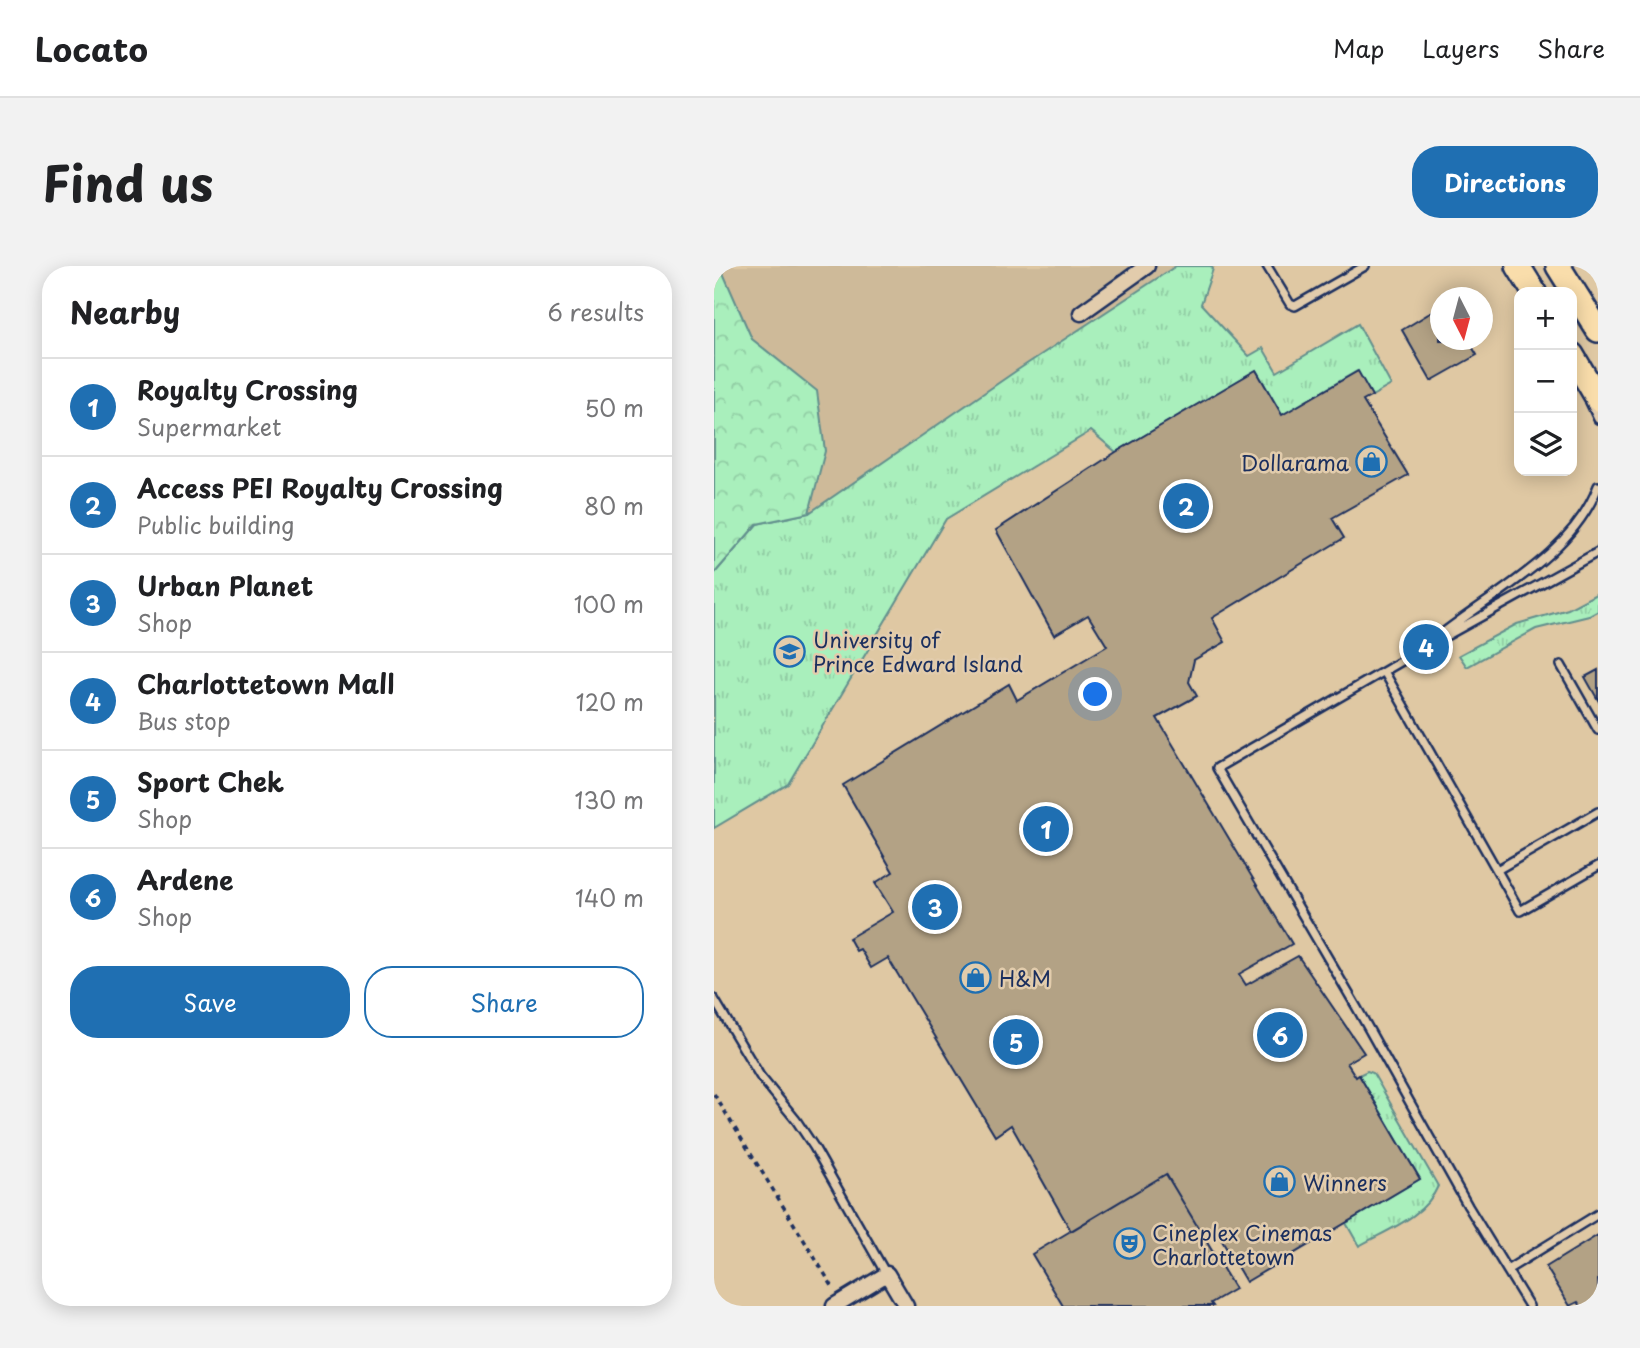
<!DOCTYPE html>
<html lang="en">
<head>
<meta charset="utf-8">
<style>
  :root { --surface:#fff; --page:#f2f2f2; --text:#202124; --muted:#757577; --line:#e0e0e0; --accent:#1f6fb2 }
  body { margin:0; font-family:"Playpen Sans",sans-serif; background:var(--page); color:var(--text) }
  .controls { position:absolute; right:21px; top:21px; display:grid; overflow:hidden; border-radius:14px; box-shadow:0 4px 18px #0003 }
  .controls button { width:63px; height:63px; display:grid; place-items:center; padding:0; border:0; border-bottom:2px solid var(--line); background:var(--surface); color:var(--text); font:35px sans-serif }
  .compass { position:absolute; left:716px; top:21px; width:63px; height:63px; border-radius:50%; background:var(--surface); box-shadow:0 4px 18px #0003; rotate:174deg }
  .you { position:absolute; left:382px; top:429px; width:24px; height:24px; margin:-18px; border:5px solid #fff; border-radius:50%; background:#1a73e8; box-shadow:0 0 0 10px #1a73e833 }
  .badge { display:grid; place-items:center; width:46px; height:46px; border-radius:50%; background:var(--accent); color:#fff; font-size:23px; font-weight:700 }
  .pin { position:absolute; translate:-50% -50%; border:4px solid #fff; box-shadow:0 2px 7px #0006 }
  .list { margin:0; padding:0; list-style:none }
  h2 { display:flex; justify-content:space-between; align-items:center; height:91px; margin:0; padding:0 28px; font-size:30px }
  h2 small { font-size:23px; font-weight:400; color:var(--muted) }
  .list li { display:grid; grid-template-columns:46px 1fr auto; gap:21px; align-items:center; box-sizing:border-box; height:98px; padding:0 28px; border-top:2px solid var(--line) }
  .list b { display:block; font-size:26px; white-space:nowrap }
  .list p { margin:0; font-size:23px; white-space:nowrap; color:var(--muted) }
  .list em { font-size:23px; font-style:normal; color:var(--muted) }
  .actions { display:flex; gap:14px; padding:21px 28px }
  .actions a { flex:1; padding:16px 0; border:2px solid var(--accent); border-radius:28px; text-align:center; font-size:24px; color:var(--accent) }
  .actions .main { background:var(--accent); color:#fff }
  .icon { flex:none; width:38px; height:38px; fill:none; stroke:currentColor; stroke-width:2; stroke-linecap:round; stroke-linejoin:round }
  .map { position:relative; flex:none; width:884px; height:1040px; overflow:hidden; border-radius:28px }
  header { display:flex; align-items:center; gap:42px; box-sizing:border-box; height:98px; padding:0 35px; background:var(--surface); border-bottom:2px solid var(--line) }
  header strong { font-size:33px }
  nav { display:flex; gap:38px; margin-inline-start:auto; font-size:24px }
  .intro { display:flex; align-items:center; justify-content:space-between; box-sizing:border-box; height:168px; padding:0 42px }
  h1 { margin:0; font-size:49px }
  .button { padding:18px 32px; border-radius:28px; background:var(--accent); color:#fff; font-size:24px; font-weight:700 }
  main { display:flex; gap:42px; padding:0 42px }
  aside { flex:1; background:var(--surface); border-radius:28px; box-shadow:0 4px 18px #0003 }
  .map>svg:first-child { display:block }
</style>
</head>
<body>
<header>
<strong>Locato</strong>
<nav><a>Map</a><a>Layers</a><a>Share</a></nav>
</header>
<div class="intro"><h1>Find us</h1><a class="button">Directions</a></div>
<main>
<aside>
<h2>Nearby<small>6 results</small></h2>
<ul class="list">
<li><span class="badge">1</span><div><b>Royalty Crossing</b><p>Supermarket</p></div><em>50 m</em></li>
<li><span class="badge">2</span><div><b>Access PEI Royalty Crossing</b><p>Public building</p></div><em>80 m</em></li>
<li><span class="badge">3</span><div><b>Urban Planet</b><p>Shop</p></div><em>100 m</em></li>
<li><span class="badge">4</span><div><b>Charlottetown Mall</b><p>Bus stop</p></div><em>120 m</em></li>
<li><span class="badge">5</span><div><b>Sport Chek</b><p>Shop</p></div><em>130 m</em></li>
<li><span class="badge">6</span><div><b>Ardene</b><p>Shop</p></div><em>140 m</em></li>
</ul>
<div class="actions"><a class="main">Save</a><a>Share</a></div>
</aside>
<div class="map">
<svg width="884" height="1040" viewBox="0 0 884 1040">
  <defs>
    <pattern id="grass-tufts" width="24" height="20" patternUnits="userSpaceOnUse" patternTransform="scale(1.75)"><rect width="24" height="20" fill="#a9efbc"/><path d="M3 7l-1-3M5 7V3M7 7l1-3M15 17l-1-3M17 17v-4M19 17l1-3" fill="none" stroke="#91cda4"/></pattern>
    <pattern id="forest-crowns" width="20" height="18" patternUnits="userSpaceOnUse" patternTransform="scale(1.75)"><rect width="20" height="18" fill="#a9efbc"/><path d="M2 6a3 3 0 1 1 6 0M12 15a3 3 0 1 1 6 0" fill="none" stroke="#91cda4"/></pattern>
  </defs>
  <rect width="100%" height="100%" fill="#dfc8a3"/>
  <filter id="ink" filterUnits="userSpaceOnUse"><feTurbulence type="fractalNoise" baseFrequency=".0143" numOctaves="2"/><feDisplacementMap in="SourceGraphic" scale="14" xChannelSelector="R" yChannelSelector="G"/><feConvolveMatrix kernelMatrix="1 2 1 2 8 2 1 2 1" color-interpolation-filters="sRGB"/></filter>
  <g filter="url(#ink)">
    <path fill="#ceba99" d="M 0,0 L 503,0 L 499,3 L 486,38 L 260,208 L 74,518 L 0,562 Z"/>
    <path fill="url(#grass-tufts)" stroke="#628f8d" stroke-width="2" d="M 462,0 L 497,0 L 499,3 L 487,38 L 535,90 L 549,82 L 563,106 L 644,58 L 677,119 L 658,130 L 643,105 L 568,149 L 542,104 L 402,186 L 377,165 L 232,253 L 74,518 L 0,562 L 0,308 L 43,258 L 95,247 L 302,105 Z
      M 884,327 L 884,345 L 875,350 L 822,363 L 753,401 L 745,389 L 803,358 L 854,343 Z
      M 653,805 L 659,807 L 724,920 C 711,951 673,964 645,980 L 632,957 L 706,913 L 645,809 Z"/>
    <path fill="url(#forest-crowns)" stroke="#628f8d" stroke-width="2" d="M 0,0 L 6,0 L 38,73 L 103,125 L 111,185 L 95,247 L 43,258 L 0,308 Z"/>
    <path fill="#b3a285" stroke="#1b2f5e" stroke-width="2" d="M 726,41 L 726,74 L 754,74 L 763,89 L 717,115 L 688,64 Z
      M 542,104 L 568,149 L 644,105 L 658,130 L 649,135 L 694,209 L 618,252 L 630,272 L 498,352 L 511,376 L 480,394 L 475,416 L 483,430 L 443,452 L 578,678 L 525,708 L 532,719 L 584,690 L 650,787 L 633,797 L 642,811 L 645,809 L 706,913 L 532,1016 L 500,961 L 488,968 L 452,908 L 357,965 L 297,859 L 281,870 L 174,692 L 157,702 L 146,683 L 142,685 L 135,672 L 179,646 L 161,617 L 179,606 L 129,519 L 295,418 L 303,434 L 393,380 L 374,349 L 340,369 L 282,264 L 402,186 Z
      M 884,404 L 884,434 L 871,411 Z
      M 452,908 L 521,1023 L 497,1037 L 499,1040 L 349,1040 L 318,988 Z
      M 884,969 L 884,1040 L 867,1040 L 864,1036 L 856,1040 L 832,1001 Z"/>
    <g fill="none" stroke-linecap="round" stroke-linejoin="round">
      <defs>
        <path id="service" d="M 553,0 L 576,38 L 581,40 L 651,0
          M 876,136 L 884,153
          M 729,367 C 782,326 860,286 884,220
          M 847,399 L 884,464
          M 671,407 L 806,645 L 884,600
          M 783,604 L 884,546
          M 0,733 L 46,810 L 82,854 L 100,881 L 172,1008
          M 793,1004 L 884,948
          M 815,1040 L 754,940 L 643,742 L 503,502 L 712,381 L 884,286"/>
        <path id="minor" d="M 367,47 L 433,0
          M 120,1040 L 173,1008 L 192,1040"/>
        <path id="primary" d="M 804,0 L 820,26
          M 844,0 L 884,64
          M 858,89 L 884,133"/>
      </defs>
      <use href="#service" stroke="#1b2f5e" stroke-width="12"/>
      <use href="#minor" stroke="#1b2f5e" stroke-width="19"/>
      <use href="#primary" stroke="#1b2f5e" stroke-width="28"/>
      <path stroke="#1b2f5e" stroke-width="3.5" stroke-dasharray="5 5" stroke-linecap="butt" d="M 0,828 L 120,1023"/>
      <use href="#service" stroke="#e2ccac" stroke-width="7"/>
      <use href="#minor" stroke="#e2ccac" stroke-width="14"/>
      <use href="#primary" stroke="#f9ddab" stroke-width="23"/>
    </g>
  </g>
  <defs>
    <symbol id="shop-ring" viewBox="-11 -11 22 22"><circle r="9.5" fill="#e2ccac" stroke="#1f6fb2" stroke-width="1.5"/><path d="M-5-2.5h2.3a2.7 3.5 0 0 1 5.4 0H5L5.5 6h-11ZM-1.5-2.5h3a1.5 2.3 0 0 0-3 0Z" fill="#1f6fb2"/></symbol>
    <symbol id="university-ring" viewBox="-11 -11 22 22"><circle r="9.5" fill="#e2ccac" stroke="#1f6fb2" stroke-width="1.5"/><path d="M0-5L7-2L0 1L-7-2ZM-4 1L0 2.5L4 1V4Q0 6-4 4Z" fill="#1f6fb2"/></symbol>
    <symbol id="theatre-ring" viewBox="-11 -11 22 22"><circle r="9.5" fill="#e2ccac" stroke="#1f6fb2" stroke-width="1.5"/><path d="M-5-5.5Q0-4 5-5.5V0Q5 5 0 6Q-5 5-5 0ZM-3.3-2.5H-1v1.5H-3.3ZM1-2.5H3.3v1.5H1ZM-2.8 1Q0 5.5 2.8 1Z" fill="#1f6fb2"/></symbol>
  </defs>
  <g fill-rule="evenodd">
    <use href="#shop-ring" x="640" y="178" width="35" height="35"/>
    <use href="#university-ring" x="58" y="368" width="35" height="35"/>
    <use href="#shop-ring" x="244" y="694" width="35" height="35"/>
    <use href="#shop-ring" x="548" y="898" width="35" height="35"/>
    <use href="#theatre-ring" x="398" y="960" width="35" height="35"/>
  </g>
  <g text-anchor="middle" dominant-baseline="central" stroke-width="5" stroke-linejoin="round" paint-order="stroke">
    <g font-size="21" fill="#1b2f5e" stroke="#e2ccac" text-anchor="start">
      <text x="635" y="196" text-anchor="end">Dollarama</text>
      <text x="99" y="373">University of<tspan x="99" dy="24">Prince Edward Island</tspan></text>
      <text x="285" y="712">H&amp;M</text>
      <text x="589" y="916">Winners</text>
      <text x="438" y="966">Cineplex Cinemas<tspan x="438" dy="24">Charlottetown</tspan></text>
    </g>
  </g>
</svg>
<div class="controls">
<button>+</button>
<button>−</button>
<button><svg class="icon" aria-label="layers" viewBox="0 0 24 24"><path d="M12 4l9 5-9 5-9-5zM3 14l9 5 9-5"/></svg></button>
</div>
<svg class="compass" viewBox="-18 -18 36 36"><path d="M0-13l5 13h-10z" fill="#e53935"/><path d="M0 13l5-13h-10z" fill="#757577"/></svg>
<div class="you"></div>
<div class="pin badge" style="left:332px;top:563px">1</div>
<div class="pin badge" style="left:472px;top:240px">2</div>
<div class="pin badge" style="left:221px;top:641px">3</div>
<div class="pin badge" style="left:712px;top:381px">4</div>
<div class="pin badge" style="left:302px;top:776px">5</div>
<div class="pin badge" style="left:566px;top:769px">6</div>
</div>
</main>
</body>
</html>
